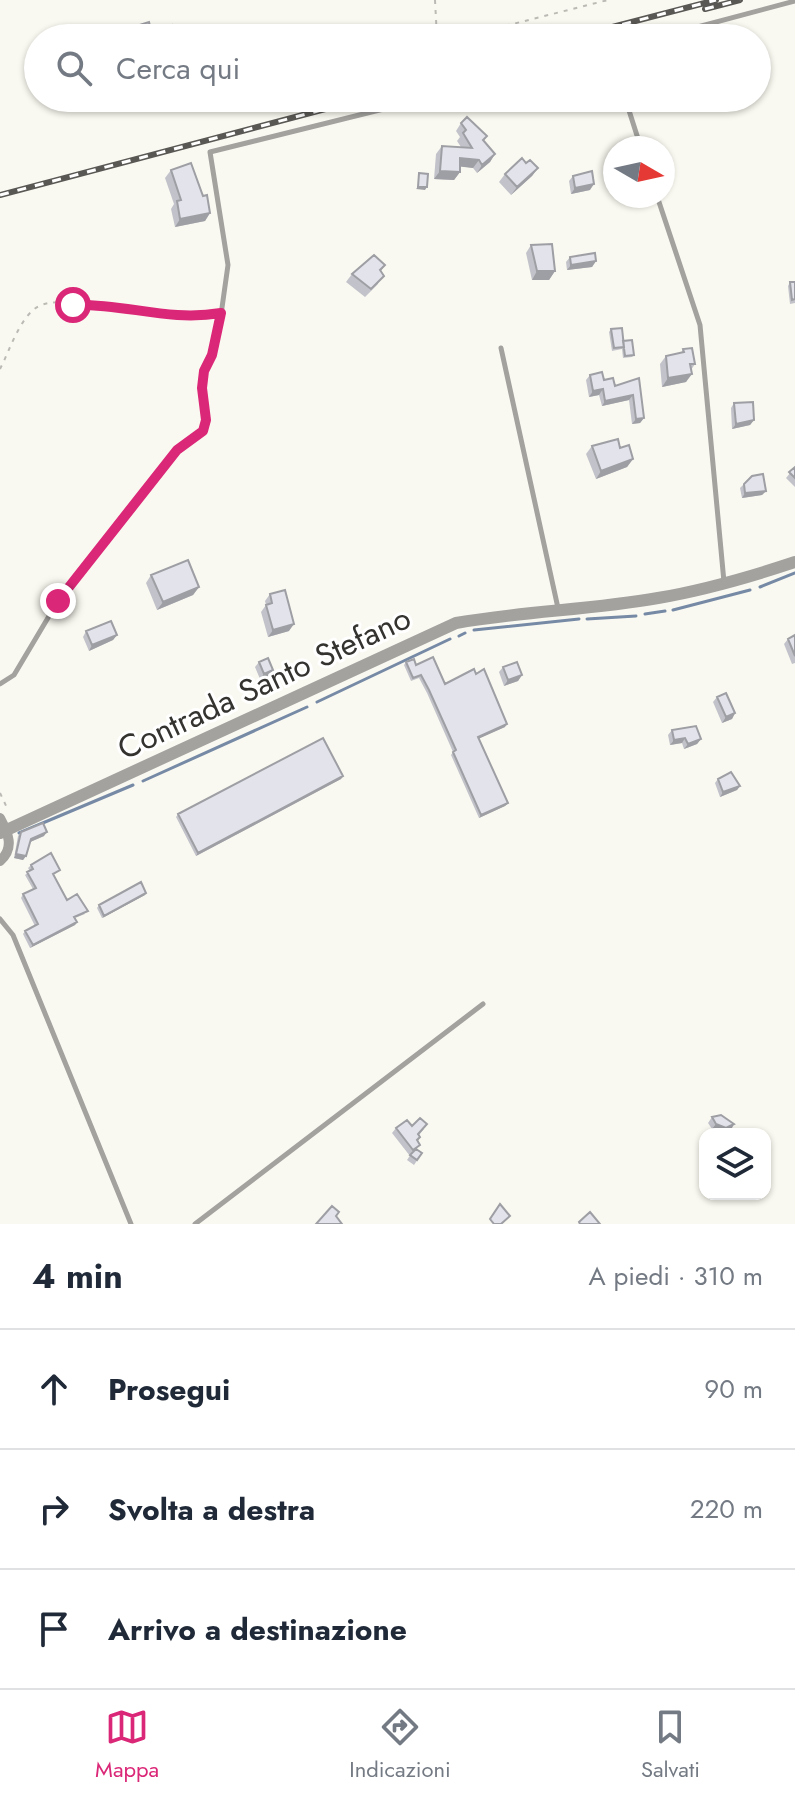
<!DOCTYPE html>
<html lang="it">
<head>
<meta charset="utf-8">
<style>
  :root { --surface:#fff; --page:#f6f6f7; --text:#1f2937; --muted:#747a83; --line:#e0e1e3; --accent:#db2777 }
  body { margin:0; font-family:Jost,sans-serif; background:var(--page); color:var(--text) }
  .controls { position:absolute; right:24px; bottom:24px; display:grid; overflow:hidden; border-radius:16px; box-shadow:0 2px 6px #0004 }
  .controls button { width:72px; height:72px; display:grid; place-items:center; padding:0; border:0; border-bottom:2px solid var(--line); background:var(--surface); color:var(--text); font:40px sans-serif }
  .compass { position:absolute; left:603px; top:136px; width:72px; height:72px; border-radius:50%; background:var(--surface); box-shadow:0 2px 6px #0004; rotate:99deg }
  .stop { position:absolute; width:24px; height:24px; margin:-18px; border:6px solid #db2777; border-radius:50%; background:#fff }
  .stop.end { background:#db2777; border-color:#fff; box-shadow:0 2px 8px #0008 }
  .list { margin:0; padding:0; list-style:none }
  h2 { display:flex; justify-content:space-between; align-items:center; height:104px; margin:0; padding:0 32px; font-size:34px }
  h2 small { font-size:26px; font-weight:400; color:var(--muted) }
  .list li { display:grid; grid-template-columns:52px 1fr auto; gap:24px; align-items:center; box-sizing:border-box; height:120px; padding:0 32px; border-top:2px solid var(--line) }
  .list b { display:block; font-size:30px; white-space:nowrap }
  .list em { font-size:26px; font-style:normal; color:var(--muted) }
  .icon { flex:none; width:44px; height:44px; fill:none; stroke:currentColor; stroke-width:2; stroke-linecap:round; stroke-linejoin:round }
  .map { position:relative; flex:none; width:795px; height:1224px; overflow:hidden }
  .search { position:absolute; background:var(--surface); box-shadow:0 2px 6px #0004; left:24px; right:24px; top:24px; height:88px; display:flex; align-items:center; gap:20px; box-sizing:border-box; padding:0 28px; border-radius:44px; color:var(--muted); font-size:30px }
  .sheet { height:464px; background:var(--surface) }
  nav { display:flex; justify-content:space-around; align-items:center; box-sizing:border-box; height:112px; border-top:2px solid var(--line); background:var(--surface); font-size:22px; color:var(--muted) }
  nav a { display:grid; justify-items:center; gap:4px }
  nav .on { color:var(--accent) }
  .map>svg:first-child { display:block }
</style>
</head>
<body>
<div class="map">
<svg width="795" height="1224" viewBox="0 0 795 1224">
  <rect width="100%" height="100%" fill="#faf9f1"/>
  <g fill="none" stroke-linecap="round" stroke-linejoin="round">
    <path stroke="#768aa6" stroke-width="3" d="M 760,587 L 795,573
      M 673,610 L 750,590
      M 645,614 L 665,611
      M 587,619 L 636,616
      M 474,630 L 579,619
      M 459,636 L 465,633
      M 317,702 L 450,639
      M 143,781 L 307,707
      M 19,833 L 133,785"/>
    <path stroke="#bbbab4" stroke-width="2" stroke-dasharray="4 6" stroke-linecap="butt" d="M 435,0 L 437,38
      M 457,38 L 608,0
      M 0,369 C 10,350 20,316 39,306 C 61,295 120,310 143,314 C 167,318 189,318 212,315
      M 0,793 L 8,810"/>
    <path stroke="#a3a29f" stroke-width="5" d="M 656,38 L 795,1
      M 625,98 L 641,148
      M 657,196 L 700,325 L 724,582
      M 501,348 L 558,608
      M 0,684 L 14,675 L 58,601 L 154,479 L 177,450 L 203,431 L 206,420 L 203,410 L 204,371 L 219,329 L 228,265 L 210,152 L 428,98
      M 0,919 L 13,935 L 131,1224
      M 195,1224 L 483,1004"/>
    <path stroke="#a3a29f" stroke-width="10" d="M 0,818 C 8,833 15,848 0,861"/>
    <path stroke="#a3a29f" stroke-width="12" d="M 0,833 L 456,623 C 523,611 591,610 658,598 C 705,590 750,577 795,562"/>
    <defs>
      <path id="rail" d="M 705,9 L 740,0
        M 570,38 L 716,0
        M 0,195 L 367,98"/>
    </defs>
    <use href="#rail" stroke="#595854" stroke-width="6"/>
    <use href="#rail" stroke="#fff" stroke-width="3" stroke-dasharray="9" stroke-linecap="butt"/>
  </g>
  <path fill="#c2c3ca" d="M 461,123 L 487,136 L 484,141 L 495,154 L 490,162 L 477,173 L 473,168 L 460,166 L 460,172 L 454,180 L 434,179 L 436,154 L 442,146 L 461,147 L 457,141 L 460,137 L 456,131 Z
    M 526,163 L 538,168 L 532,176 L 511,195 L 499,182 L 505,174 Z
    M 171,170 L 203,196 L 210,213 L 205,221 L 175,227 L 171,209 L 174,204 L 165,178 Z
    M 573,176 L 590,190 L 571,194 L 569,181 Z
    M 531,245 L 555,271 L 549,280 L 532,280 L 526,253 Z
    M 570,257 L 596,261 L 592,267 L 567,270 L 566,262 Z
    M 385,265 L 381,271 L 378,284 L 365,297 L 346,282 L 352,274 Z
    M 790,282 L 795,282 L 795,303 L 790,304 L 788,286 Z
    M 611,329 L 623,341 L 634,355 L 632,357 L 623,358 L 622,349 L 612,351 L 609,332 Z
    M 683,349 L 695,364 L 691,370 L 686,382 L 662,387 L 660,364 L 666,356 L 681,353 Z
    M 590,375 L 615,386 L 639,378 L 644,418 L 640,423 L 632,424 L 629,400 L 602,406 L 599,395 L 589,397 L 586,380 Z
    M 734,403 L 754,420 L 750,425 L 732,429 L 731,408 Z
    M 592,446 L 633,459 L 627,467 L 596,479 L 586,454 Z
    M 795,467 L 795,487 L 786,478 Z
    M 744,484 L 766,491 L 762,495 L 742,498 L 740,488 Z
    M 151,575 L 199,587 L 193,595 L 157,610 L 146,583 Z
    M 270,594 L 289,631 L 268,637 L 261,612 L 266,605 L 265,601 Z
    M 86,631 L 117,635 L 113,640 L 89,651 L 83,637 Z
    M 795,635 L 795,663 L 792,664 L 784,644 L 788,639 Z
    M 259,662 L 273,670 L 269,676 L 260,679 L 255,667 Z
    M 406,662 L 416,665 L 505,727 L 479,738 L 508,803 L 505,806 L 479,818 L 451,755 L 453,752 L 427,693 L 419,678 L 411,681 L 404,665 Z
    M 503,667 L 522,675 L 518,681 L 504,686 L 499,672 Z
    M 717,697 L 735,713 L 732,719 L 722,723 L 713,702 Z
    M 672,730 L 701,739 L 697,744 L 684,749 L 682,743 L 670,745 L 668,735 Z
    M 343,776 L 341,779 L 196,856 L 176,817 L 178,814 Z
    M 718,779 L 740,786 L 737,790 L 720,797 L 715,783 Z
    M 21,832 L 44,836 L 30,842 L 26,856 L 23,860 L 14,858 L 18,836 Z
    M 31,865 L 60,870 L 54,875 L 67,900 L 85,914 L 75,918 L 77,922 L 75,925 L 30,948 L 23,934 L 25,931 L 35,926 L 21,898 L 23,894 L 33,889 L 25,875 L 30,871 L 28,868 Z
    M 145,895 L 102,918 L 97,908 L 99,905 Z
    M 712,1117 L 731,1130 L 722,1133 L 712,1129 L 708,1123 Z
    M 412,1126 L 424,1129 L 419,1135 L 420,1137 L 418,1141 L 417,1150 L 422,1153 L 414,1165 L 407,1160 L 411,1154 L 410,1156 L 392,1133 L 396,1128 Z"/>
  <path fill="#9e9fa4" d="M 495,154 L 490,162 L 477,173 L 482,165 Z
    M 460,158 L 479,160 L 473,168 L 455,166 Z
    M 538,168 L 532,176 L 511,195 L 517,187 Z
    M 440,171 L 460,172 L 454,180 L 434,179 Z
    M 594,184 L 590,190 L 571,194 L 575,188 Z
    M 418,187 L 427,187 L 425,190 L 416,189 Z
    M 210,213 L 205,221 L 175,227 L 180,219 Z
    M 596,261 L 592,267 L 567,270 L 571,265 Z
    M 537,271 L 555,271 L 549,280 L 532,280 Z
    M 692,374 L 686,382 L 662,387 L 668,378 Z
    M 603,389 L 599,395 L 589,397 L 593,391 Z
    M 633,395 L 629,400 L 602,406 L 605,401 Z
    M 644,418 L 640,423 L 632,424 L 636,419 Z
    M 754,420 L 750,425 L 732,429 L 736,424 Z
    M 633,459 L 627,467 L 596,479 L 601,471 Z
    M 766,491 L 762,495 L 742,498 L 745,493 Z
    M 199,587 L 193,595 L 157,610 L 163,602 Z
    M 294,624 L 289,631 L 268,637 L 273,630 Z
    M 117,635 L 113,640 L 89,651 L 92,645 Z
    M 273,670 L 269,676 L 260,679 L 264,674 Z
    M 522,675 L 518,681 L 504,686 L 508,680 Z
    M 735,713 L 732,719 L 722,723 L 726,717 Z
    M 507,724 L 505,727 L 476,740 L 478,737 Z
    M 685,738 L 682,743 L 670,745 L 674,740 Z
    M 701,739 L 697,744 L 684,749 L 688,744 Z
    M 343,776 L 341,779 L 196,856 L 198,853 Z
    M 740,786 L 737,790 L 720,797 L 723,792 Z
    M 508,803 L 505,806 L 479,818 L 481,815 Z
    M 47,832 L 44,836 L 28,843 L 31,839 Z
    M 16,854 L 26,856 L 23,860 L 14,858 Z
    M 146,893 L 145,895 L 102,918 L 104,916 Z
    M 77,922 L 75,925 L 30,948 L 33,945 Z
    M 716,1124 L 734,1124 L 731,1130 L 722,1133 L 712,1129 Z"/>
  <path fill="#e2e3eb" stroke="#9e9fa4" stroke-width="2" d="M 149,22 L 151,30 L 172,25 L 174,30 L 183,28 L 186,38 L 98,38 Z
    M 467,117 L 487,136 L 483,140 L 495,154 L 482,165 L 479,160 L 460,158 L 460,172 L 440,171 L 442,146 L 472,148 L 463,133 L 466,130 L 461,123 Z
    M 522,158 L 526,163 L 530,160 L 538,168 L 517,187 L 505,174 Z
    M 191,163 L 203,196 L 207,195 L 210,213 L 180,219 L 177,201 L 181,200 L 171,170 Z
    M 592,171 L 594,184 L 575,188 L 573,176 Z
    M 419,173 L 428,174 L 427,187 L 418,187 Z
    M 552,244 L 555,271 L 537,271 L 531,245 Z
    M 595,253 L 596,261 L 571,265 L 570,257 Z
    M 374,255 L 385,265 L 380,270 L 384,276 L 371,289 L 352,274 Z
    M 790,282 L 795,282 L 795,299 L 792,300 Z
    M 622,328 L 624,347 L 614,348 L 611,329 Z
    M 632,340 L 634,355 L 625,356 L 623,341 Z
    M 692,348 L 695,364 L 690,364 L 692,374 L 668,378 L 666,356 L 684,352 L 683,349 Z
    M 602,372 L 604,380 L 613,378 L 615,386 L 639,378 L 644,418 L 636,419 L 633,395 L 605,401 L 603,389 L 593,391 L 590,375 Z
    M 753,402 L 754,420 L 736,424 L 734,403 Z
    M 618,439 L 620,448 L 629,445 L 633,459 L 601,471 L 592,446 Z
    M 795,467 L 795,478 L 789,472 Z
    M 763,474 L 766,491 L 745,493 L 744,484 L 752,476 Z
    M 188,560 L 199,587 L 163,602 L 151,575 Z
    M 285,590 L 294,624 L 273,630 L 266,605 L 272,603 L 270,594 Z
    M 111,621 L 117,635 L 92,645 L 86,631 Z
    M 795,635 L 795,656 L 788,639 Z
    M 433,657 L 445,684 L 474,669 L 476,674 L 484,669 L 507,724 L 478,737 L 508,803 L 481,815 L 453,752 L 456,750 L 429,690 L 421,675 L 413,678 L 406,662 L 414,659 L 416,665 Z
    M 268,658 L 273,670 L 264,674 L 259,662 Z
    M 517,662 L 522,675 L 508,680 L 503,667 Z
    M 726,693 L 735,713 L 726,717 L 717,697 Z
    M 696,726 L 701,739 L 688,744 L 685,738 L 674,740 L 672,730 Z
    M 323,738 L 343,776 L 198,853 L 178,814 Z
    M 731,772 L 740,786 L 723,792 L 718,779 Z
    M 43,823 L 47,832 L 31,839 L 26,856 L 16,854 L 21,832 Z
    M 51,853 L 60,870 L 53,874 L 67,900 L 77,894 L 88,911 L 74,917 L 77,922 L 33,945 L 25,931 L 38,924 L 23,894 L 36,888 L 27,872 L 33,869 L 31,865 Z
    M 141,882 L 146,893 L 104,916 L 99,905 Z
    M 721,1115 L 734,1124 L 726,1128 L 716,1124 L 712,1117 Z
    M 420,1118 L 427,1124 L 418,1134 L 420,1137 L 417,1140 L 420,1145 L 413,1150 L 396,1128 L 407,1120 L 412,1126 Z
    M 416,1149 L 422,1153 L 417,1160 L 410,1155 Z
    M 500,1204 L 510,1216 L 501,1224 L 494,1224 L 490,1219 Z
    M 332,1206 L 339,1212 L 336,1216 L 342,1224 L 316,1224 Z
    M 590,1212 L 600,1224 L 580,1224 L 579,1222 Z"/>
  <g fill="none" stroke-linecap="round" stroke-linejoin="round">
    <path stroke="#db2777" stroke-width="10" d="M 58,601 L 177,450 L 203,431 L 206,420 L 202,388 L 204,371 L 212,355 L 221,313 C 167,322 125,303 73,305"/>
  </g>
  <g text-anchor="middle" dominant-baseline="central" stroke-width="6" stroke-linejoin="round" paint-order="stroke">
    <g font-size="32" fill="#343330" stroke="#fff">
      <text transform="translate(264 683) rotate(-25)">Contrada Santo Stefano</text>
    </g>
  </g>
</svg>
<div class="controls">
<button><svg class="icon" aria-label="layers" viewBox="0 0 24 24"><path d="M12 4l9 5-9 5-9-5zM3 14l9 5 9-5"/></svg></button>
</div>
<svg class="compass" viewBox="-18 -18 36 36"><path d="M0-13l5 13h-10z" fill="#e53935"/><path d="M0 13l5-13h-10z" fill="#747a83"/></svg>
<div class="stop" style="left:73px;top:305px"></div>
<div class="stop end" style="left:58px;top:601px"></div>
<div class="search"><svg class="icon" aria-label="search" viewBox="0 0 24 24"><circle cx="10" cy="10" r="6"/><path d="M15 15l6 6"/></svg>Cerca qui</div>
</div>
<section class="sheet">
<h2>4 min<small>A piedi · 310 m</small></h2>
<ul class="list">
<li><svg class="icon" aria-label="ahead" viewBox="0 0 24 24"><path d="M12 20V5M6 11l6-6 6 6"/></svg><div><b>Prosegui</b></div><em>90 m</em></li>
<li><svg class="icon" aria-label="right" viewBox="0 0 24 24"><path d="M7 20v-9h11M14 6l5 5-5 5"/></svg><div><b>Svolta a destra</b></div><em>220 m</em></li>
<li><svg class="icon" aria-label="arrive" viewBox="0 0 24 24"><path d="M6 21V4h12l-3 4 3 4H6"/></svg><div><b>Arrivo a destinazione</b></div></li>
</ul>
</section>
<nav>
<a class="on"><svg class="icon" aria-label="map" viewBox="0 0 24 24"><path d="M3 6l6-2 6 2 6-2v14l-6 2-6-2-6 2zM9 4v14M15 6v14"/></svg>Mappa</a>
<a><svg class="icon" aria-label="directions" viewBox="0 0 24 24"><path d="M12 3l9 9-9 9-9-9zM9 14v-3h6M13 9l2 2-2 2"/></svg>Indicazioni</a>
<a><svg class="icon" aria-label="saved" viewBox="0 0 24 24"><path d="M7 4h10v16l-5-4-5 4z"/></svg>Salvati</a>
</nav>
</body>
</html>
